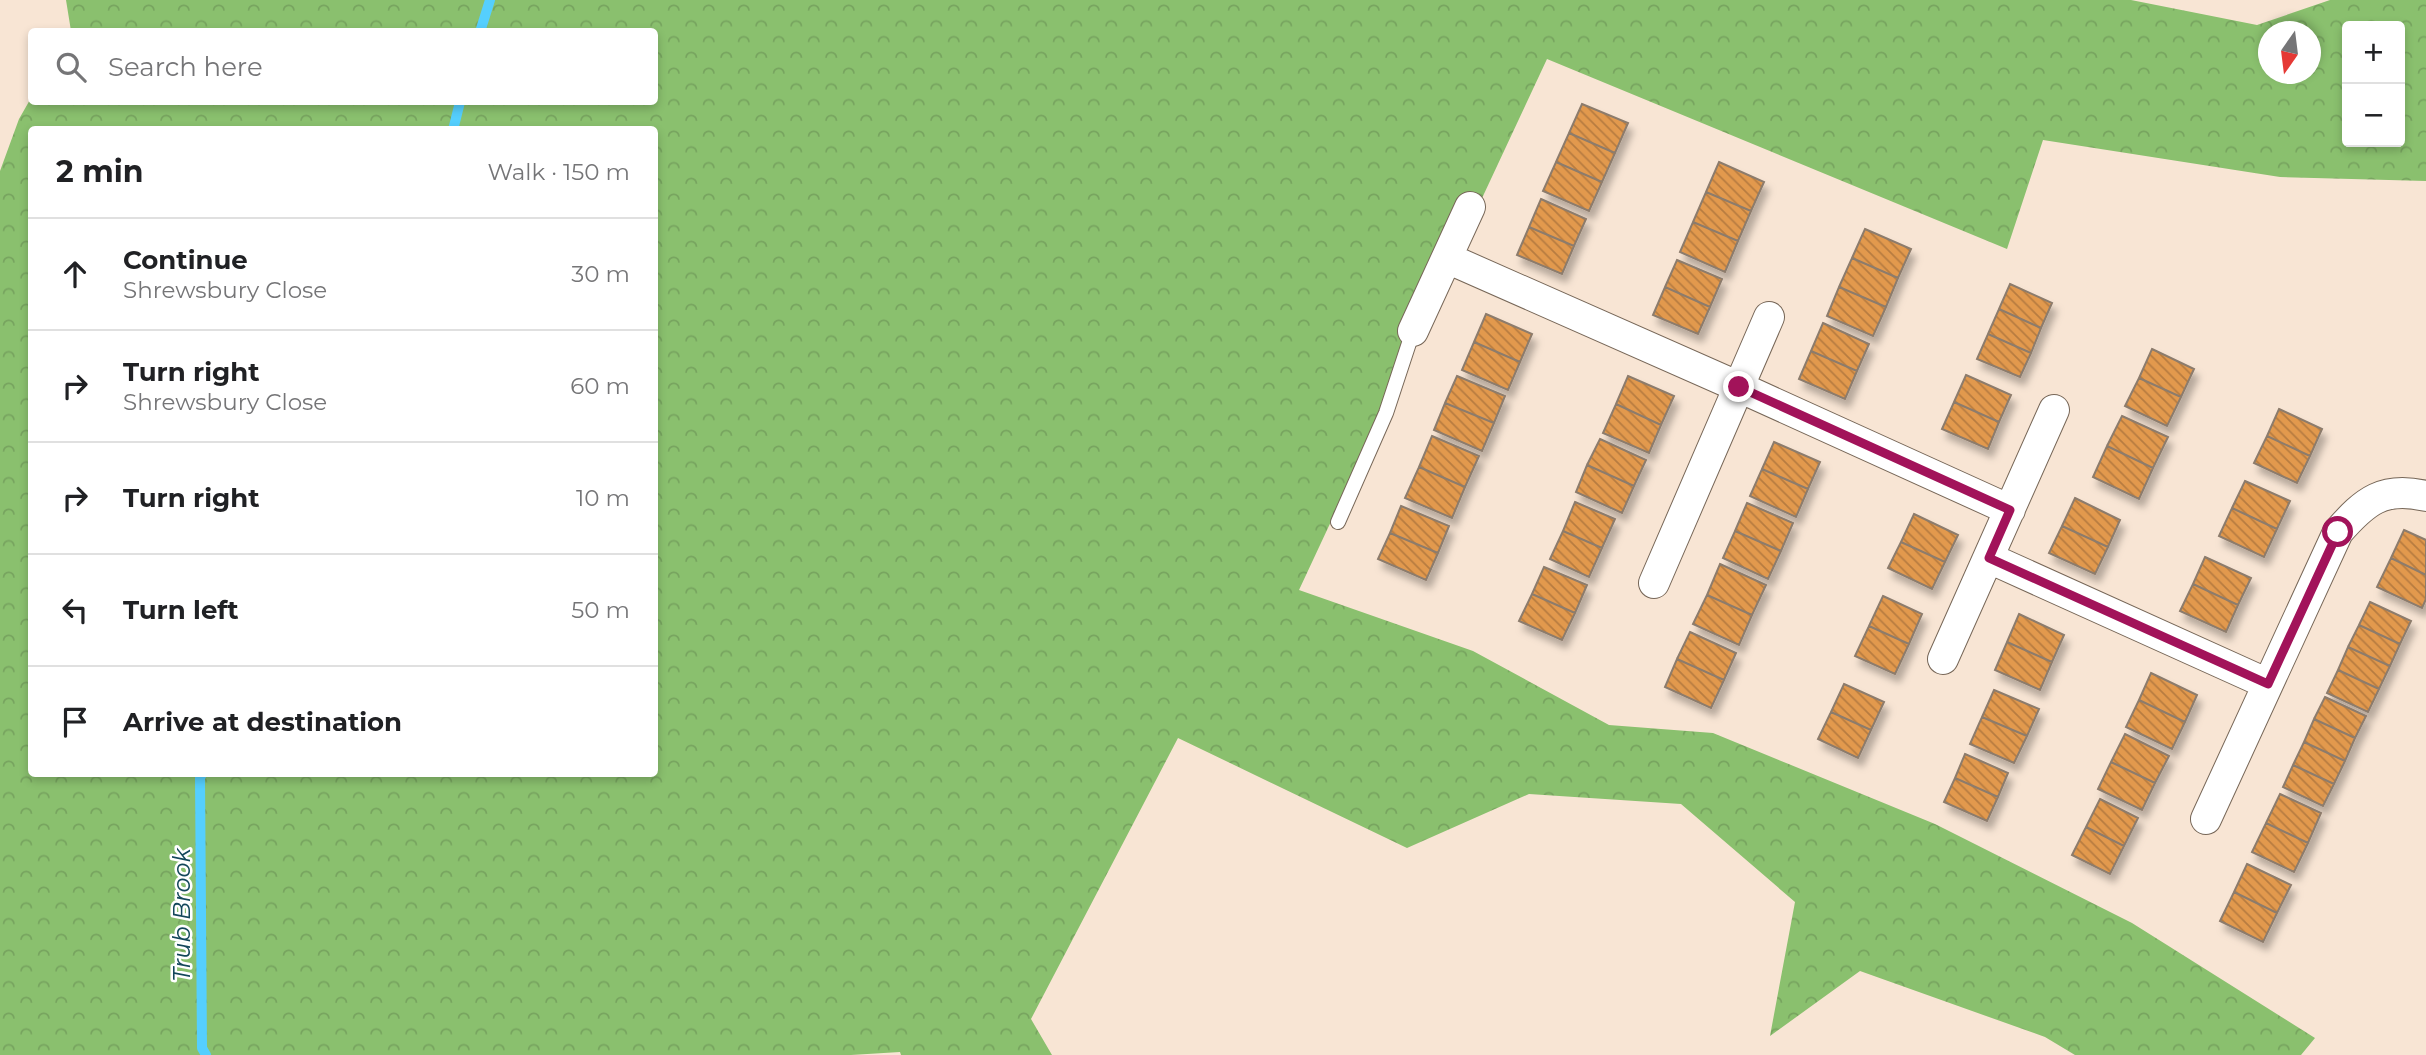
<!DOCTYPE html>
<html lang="en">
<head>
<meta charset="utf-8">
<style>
  :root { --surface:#fff; --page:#f2f2f2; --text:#202124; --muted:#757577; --line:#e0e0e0 }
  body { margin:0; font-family:Montserrat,sans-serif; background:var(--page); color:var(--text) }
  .controls { position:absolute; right:21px; top:21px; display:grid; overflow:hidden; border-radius:7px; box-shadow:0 4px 10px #0003 }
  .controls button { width:63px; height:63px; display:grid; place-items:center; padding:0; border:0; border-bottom:2px solid var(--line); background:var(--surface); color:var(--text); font:35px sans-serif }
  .compass { position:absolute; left:2258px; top:21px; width:63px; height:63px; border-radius:50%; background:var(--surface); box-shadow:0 4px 10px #0003; rotate:194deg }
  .stop { position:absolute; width:21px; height:21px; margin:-16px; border:5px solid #a2135a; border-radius:50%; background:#fff }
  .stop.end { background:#a2135a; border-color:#fff; box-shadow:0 2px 7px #0008 }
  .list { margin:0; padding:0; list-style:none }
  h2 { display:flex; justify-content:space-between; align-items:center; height:91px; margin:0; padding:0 28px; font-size:30px }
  h2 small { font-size:23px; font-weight:400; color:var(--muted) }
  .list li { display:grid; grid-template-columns:46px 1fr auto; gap:21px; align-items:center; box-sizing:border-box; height:112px; padding:0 28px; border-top:2px solid var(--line) }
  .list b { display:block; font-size:26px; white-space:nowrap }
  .list p { margin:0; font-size:23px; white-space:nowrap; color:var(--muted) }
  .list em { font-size:23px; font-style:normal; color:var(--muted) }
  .icon { flex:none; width:38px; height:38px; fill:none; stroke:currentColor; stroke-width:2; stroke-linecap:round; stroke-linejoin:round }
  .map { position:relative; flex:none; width:2426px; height:1055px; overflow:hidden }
  .search { position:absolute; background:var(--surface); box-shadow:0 4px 10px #0003; left:28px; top:28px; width:630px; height:77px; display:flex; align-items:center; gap:18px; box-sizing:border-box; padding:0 24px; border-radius:7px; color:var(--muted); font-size:26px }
  .panel { position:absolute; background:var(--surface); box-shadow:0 4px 10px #0003; left:28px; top:126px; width:630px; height:651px; border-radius:7px }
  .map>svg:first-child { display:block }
</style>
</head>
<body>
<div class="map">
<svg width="2426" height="1055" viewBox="0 0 2426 1055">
  <defs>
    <pattern id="forest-crowns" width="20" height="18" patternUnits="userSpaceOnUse" patternTransform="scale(1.75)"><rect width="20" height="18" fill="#8ac06e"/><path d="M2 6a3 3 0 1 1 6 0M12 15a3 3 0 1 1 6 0" fill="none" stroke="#77a45f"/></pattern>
    <pattern id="building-back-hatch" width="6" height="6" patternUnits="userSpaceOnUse" patternTransform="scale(1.75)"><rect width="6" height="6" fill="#e2994e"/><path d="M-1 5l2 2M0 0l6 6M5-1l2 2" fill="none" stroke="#b77c40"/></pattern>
    <filter id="shadow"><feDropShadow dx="4.5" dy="8" stdDeviation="3.5" flood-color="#0004"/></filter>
  </defs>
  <rect width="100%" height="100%" fill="#f8e5d4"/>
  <path fill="url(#forest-crowns)" fill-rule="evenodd" d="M 66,0 L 2131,0 L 2257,25 L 2330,0 L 2426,0 L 2426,181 L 2280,177 L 2043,140 L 2007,249 L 1547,59 L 1299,590 L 1473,651 L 1609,725 L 1713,733 L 1935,824 L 2132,923 L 2315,1038 L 2301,1055 L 2075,1055 L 2045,1037 L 1860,971 L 1770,1036 L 1795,902 L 1681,804 L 1529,794 L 1407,848 L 1178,738 L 1031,1019 L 1052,1055 L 901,1055 L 900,1052 L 851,1055 L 0,1055 L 0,171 L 19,119 L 31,98 L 32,102 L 654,102 L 654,32 L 71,31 ZM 2347,26 L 2400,26 L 2400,142 L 2347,142 ZM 2268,32 L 2310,32 L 2310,74 L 2268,74 ZM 32,130 L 654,130 L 654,774 L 32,774 Z"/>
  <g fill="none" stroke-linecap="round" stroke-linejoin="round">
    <path stroke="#55cffe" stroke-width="10" d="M 480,32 L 490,0
      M 453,130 L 460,102
      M 202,774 L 200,778 L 202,1048 L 206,1055"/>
  </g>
  <path fill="url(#building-back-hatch)" stroke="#8c7b6c" stroke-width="2" filter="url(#shadow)" d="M 1582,104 L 1628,123 L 1615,153 L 1569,133 Z
    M 1569,133 L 1615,153 L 1602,182 L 1556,162 Z
    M 1556,162 L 1602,182 L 1589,211 L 1543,191 Z
    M 1719,162 L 1764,182 L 1751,211 L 1706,192 Z
    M 1706,192 L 1751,211 L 1738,241 L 1693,222 Z
    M 1541,199 L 1586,219 L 1574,246 L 1529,227 Z
    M 1693,222 L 1738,241 L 1725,272 L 1680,252 Z
    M 1529,227 L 1574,246 L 1562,274 L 1517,255 Z
    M 1865,229 L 1911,249 L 1898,278 L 1852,258 Z
    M 1852,258 L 1898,278 L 1886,307 L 1839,287 Z
    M 1677,260 L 1722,279 L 1710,307 L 1665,287 Z
    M 2010,284 L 2052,303 L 2041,328 L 1999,309 Z
    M 1665,287 L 1710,307 L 1698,334 L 1653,315 Z
    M 1839,287 L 1886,307 L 1873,336 L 1827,316 Z
    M 1999,309 L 2041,328 L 2031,353 L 1988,334 Z
    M 1486,314 L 1532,334 L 1520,362 L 1474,342 Z
    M 1823,323 L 1869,344 L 1857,371 L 1811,351 Z
    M 1988,334 L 2031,353 L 2020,377 L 1977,359 Z
    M 1474,342 L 1520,362 L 1508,390 L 1462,370 Z
    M 2152,349 L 2194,369 L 2181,397 L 2139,378 Z
    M 1811,351 L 1857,371 L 1845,399 L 1799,379 Z
    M 1966,375 L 2011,395 L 1999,422 L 1954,402 Z
    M 1457,376 L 1505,396 L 1494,423 L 1445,403 Z
    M 1628,376 L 1674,396 L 1661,425 L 1616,404 Z
    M 2139,378 L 2181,397 L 2167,426 L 2125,406 Z
    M 1954,402 L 1999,422 L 1988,449 L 1942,429 Z
    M 1445,403 L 1494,423 L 1482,451 L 1434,430 Z
    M 1616,404 L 1661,425 L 1649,453 L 1603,433 Z
    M 2279,409 L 2322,429 L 2310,456 L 2267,436 Z
    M 2122,416 L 2168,437 L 2153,468 L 2107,446 Z
    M 1432,436 L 1479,456 L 1465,487 L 1419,467 Z
    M 2267,436 L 2310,456 L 2297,483 L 2254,463 Z
    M 1600,439 L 1646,460 L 1634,486 L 1587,465 Z
    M 1774,442 L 1820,462 L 1808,489 L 1762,469 Z
    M 2107,446 L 2153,468 L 2139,499 L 2093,477 Z
    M 1587,465 L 1634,486 L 1622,513 L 1576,492 Z
    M 1419,467 L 1465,487 L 1452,518 L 1405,498 Z
    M 1762,469 L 1808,489 L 1796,517 L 1750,496 Z
    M 2245,481 L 2290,501 L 2277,529 L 2232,508 Z
    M 2075,498 L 2120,520 L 2108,547 L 2062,526 Z
    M 1575,502 L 1615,519 L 1602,548 L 1563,531 Z
    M 1747,503 L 1793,523 L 1781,551 L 1735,531 Z
    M 1401,506 L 1449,526 L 1438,553 L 1390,533 Z
    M 2232,508 L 2277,529 L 2264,557 L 2219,536 Z
    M 1914,514 L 1958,535 L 1945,562 L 1901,542 Z
    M 2062,526 L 2108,547 L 2095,574 L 2049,553 Z
    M 2404,530 L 2426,540 L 2426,575 L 2391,558 Z
    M 1563,531 L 1602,548 L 1589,577 L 1550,559 Z
    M 1735,531 L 1781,551 L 1768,579 L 1723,558 Z
    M 1390,533 L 1438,553 L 1426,580 L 1378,559 Z
    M 1901,542 L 1945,562 L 1932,589 L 1888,568 Z
    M 2205,557 L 2251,578 L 2238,605 L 2193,584 Z
    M 2391,558 L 2426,575 L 2426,599 L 2422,608 L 2377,587 Z
    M 1720,564 L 1766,585 L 1752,615 L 1707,595 Z
    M 1544,567 L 1587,585 L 1575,613 L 1532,594 Z
    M 2193,584 L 2238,605 L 2226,632 L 2180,611 Z
    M 1532,594 L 1575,613 L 1562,640 L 1519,621 Z
    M 1707,595 L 1752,615 L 1739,645 L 1693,624 Z
    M 1883,596 L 1922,614 L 1909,644 L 1869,626 Z
    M 2370,602 L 2411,621 L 2400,644 L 2359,625 Z
    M 2019,614 L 2064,635 L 2052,662 L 2007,642 Z
    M 2359,625 L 2400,644 L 2390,666 L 2348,647 Z
    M 1869,626 L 1909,644 L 1895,674 L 1855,656 Z
    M 1690,632 L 1736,653 L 1724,680 L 1677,659 Z
    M 2007,642 L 2052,662 L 2040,690 L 1995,670 Z
    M 2348,647 L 2390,666 L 2379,689 L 2338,670 Z
    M 1677,659 L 1724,680 L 1711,708 L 1665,687 Z
    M 2338,670 L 2379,689 L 2368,712 L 2327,693 Z
    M 2151,673 L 2197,695 L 2185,722 L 2139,700 Z
    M 1844,684 L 1884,702 L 1871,730 L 1831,712 Z
    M 1994,690 L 2039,709 L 2027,736 L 1982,717 Z
    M 2325,697 L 2366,716 L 2355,738 L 2314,719 Z
    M 2139,700 L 2185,722 L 2172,749 L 2126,727 Z
    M 1831,712 L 1871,730 L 1858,758 L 1818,739 Z
    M 1982,717 L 2027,736 L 2014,763 L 1970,744 Z
    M 2314,719 L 2355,738 L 2345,761 L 2304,742 Z
    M 2125,734 L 2169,756 L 2155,783 L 2111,762 Z
    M 2304,742 L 2345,761 L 2334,784 L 2293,765 Z
    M 1965,754 L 2008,773 L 1998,797 L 1955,778 Z
    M 2111,762 L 2155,783 L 2142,810 L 2098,789 Z
    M 2293,765 L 2334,784 L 2323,806 L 2283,787 Z
    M 1955,778 L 1998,797 L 1987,821 L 1944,802 Z
    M 2280,794 L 2321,813 L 2308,843 L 2266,823 Z
    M 2100,799 L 2138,818 L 2124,846 L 2086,827 Z
    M 2266,823 L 2308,843 L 2294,872 L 2252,852 Z
    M 2086,827 L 2124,846 L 2110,874 L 2072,855 Z
    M 2247,864 L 2291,885 L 2277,913 L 2234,892 Z
    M 2234,892 L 2277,913 L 2263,942 L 2220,921 Z"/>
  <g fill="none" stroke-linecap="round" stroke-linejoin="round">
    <defs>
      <path id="lane" d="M 1338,522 L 1386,413 L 1413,331"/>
      <path id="street" d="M 1447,258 L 1739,387 L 2010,510
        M 1413,331 L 1470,207
        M 1989,558 L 2268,684
        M 1654,583 L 1769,317
        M 1943,659 L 2054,410
        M 2206,819 L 2338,532 C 2365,501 2383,486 2426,496"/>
    </defs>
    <use href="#lane" stroke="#776758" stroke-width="16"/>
    <use href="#street" stroke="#776758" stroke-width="32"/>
    <use href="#lane" stroke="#fff" stroke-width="14"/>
    <use href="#street" stroke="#fff" stroke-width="30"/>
  </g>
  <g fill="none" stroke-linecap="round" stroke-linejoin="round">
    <path stroke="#a2135a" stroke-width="9" d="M 1739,387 L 2010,510 L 1989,558 L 2268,684 L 2338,532"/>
  </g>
  <g text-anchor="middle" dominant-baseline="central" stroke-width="5" stroke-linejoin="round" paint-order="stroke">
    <g font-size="24" font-style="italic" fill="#13475a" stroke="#fff">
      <text transform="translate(181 915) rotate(-90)">Trub Brook</text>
    </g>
  </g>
</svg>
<div class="controls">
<button>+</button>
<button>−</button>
</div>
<svg class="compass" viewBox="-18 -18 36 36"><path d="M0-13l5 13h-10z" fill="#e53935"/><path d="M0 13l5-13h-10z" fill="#757577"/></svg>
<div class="stop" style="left:2338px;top:532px"></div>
<div class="stop end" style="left:1739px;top:387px"></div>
<div class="search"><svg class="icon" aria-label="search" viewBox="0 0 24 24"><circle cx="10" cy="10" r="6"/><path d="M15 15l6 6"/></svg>Search here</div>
<section class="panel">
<h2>2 min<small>Walk · 150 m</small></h2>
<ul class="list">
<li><svg class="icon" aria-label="ahead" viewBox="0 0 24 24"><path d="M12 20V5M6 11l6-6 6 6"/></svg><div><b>Continue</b><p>Shrewsbury Close</p></div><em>30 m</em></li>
<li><svg class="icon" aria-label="right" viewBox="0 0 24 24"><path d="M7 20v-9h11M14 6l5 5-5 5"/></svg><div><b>Turn right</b><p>Shrewsbury Close</p></div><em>60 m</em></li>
<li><svg class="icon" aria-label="right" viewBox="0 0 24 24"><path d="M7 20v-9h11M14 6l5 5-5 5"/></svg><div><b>Turn right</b></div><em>10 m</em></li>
<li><svg class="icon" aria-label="left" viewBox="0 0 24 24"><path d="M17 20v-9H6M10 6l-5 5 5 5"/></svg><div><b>Turn left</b></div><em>50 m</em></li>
<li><svg class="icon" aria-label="arrive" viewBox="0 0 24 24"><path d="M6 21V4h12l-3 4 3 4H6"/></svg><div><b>Arrive at destination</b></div></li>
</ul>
</section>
</div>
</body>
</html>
